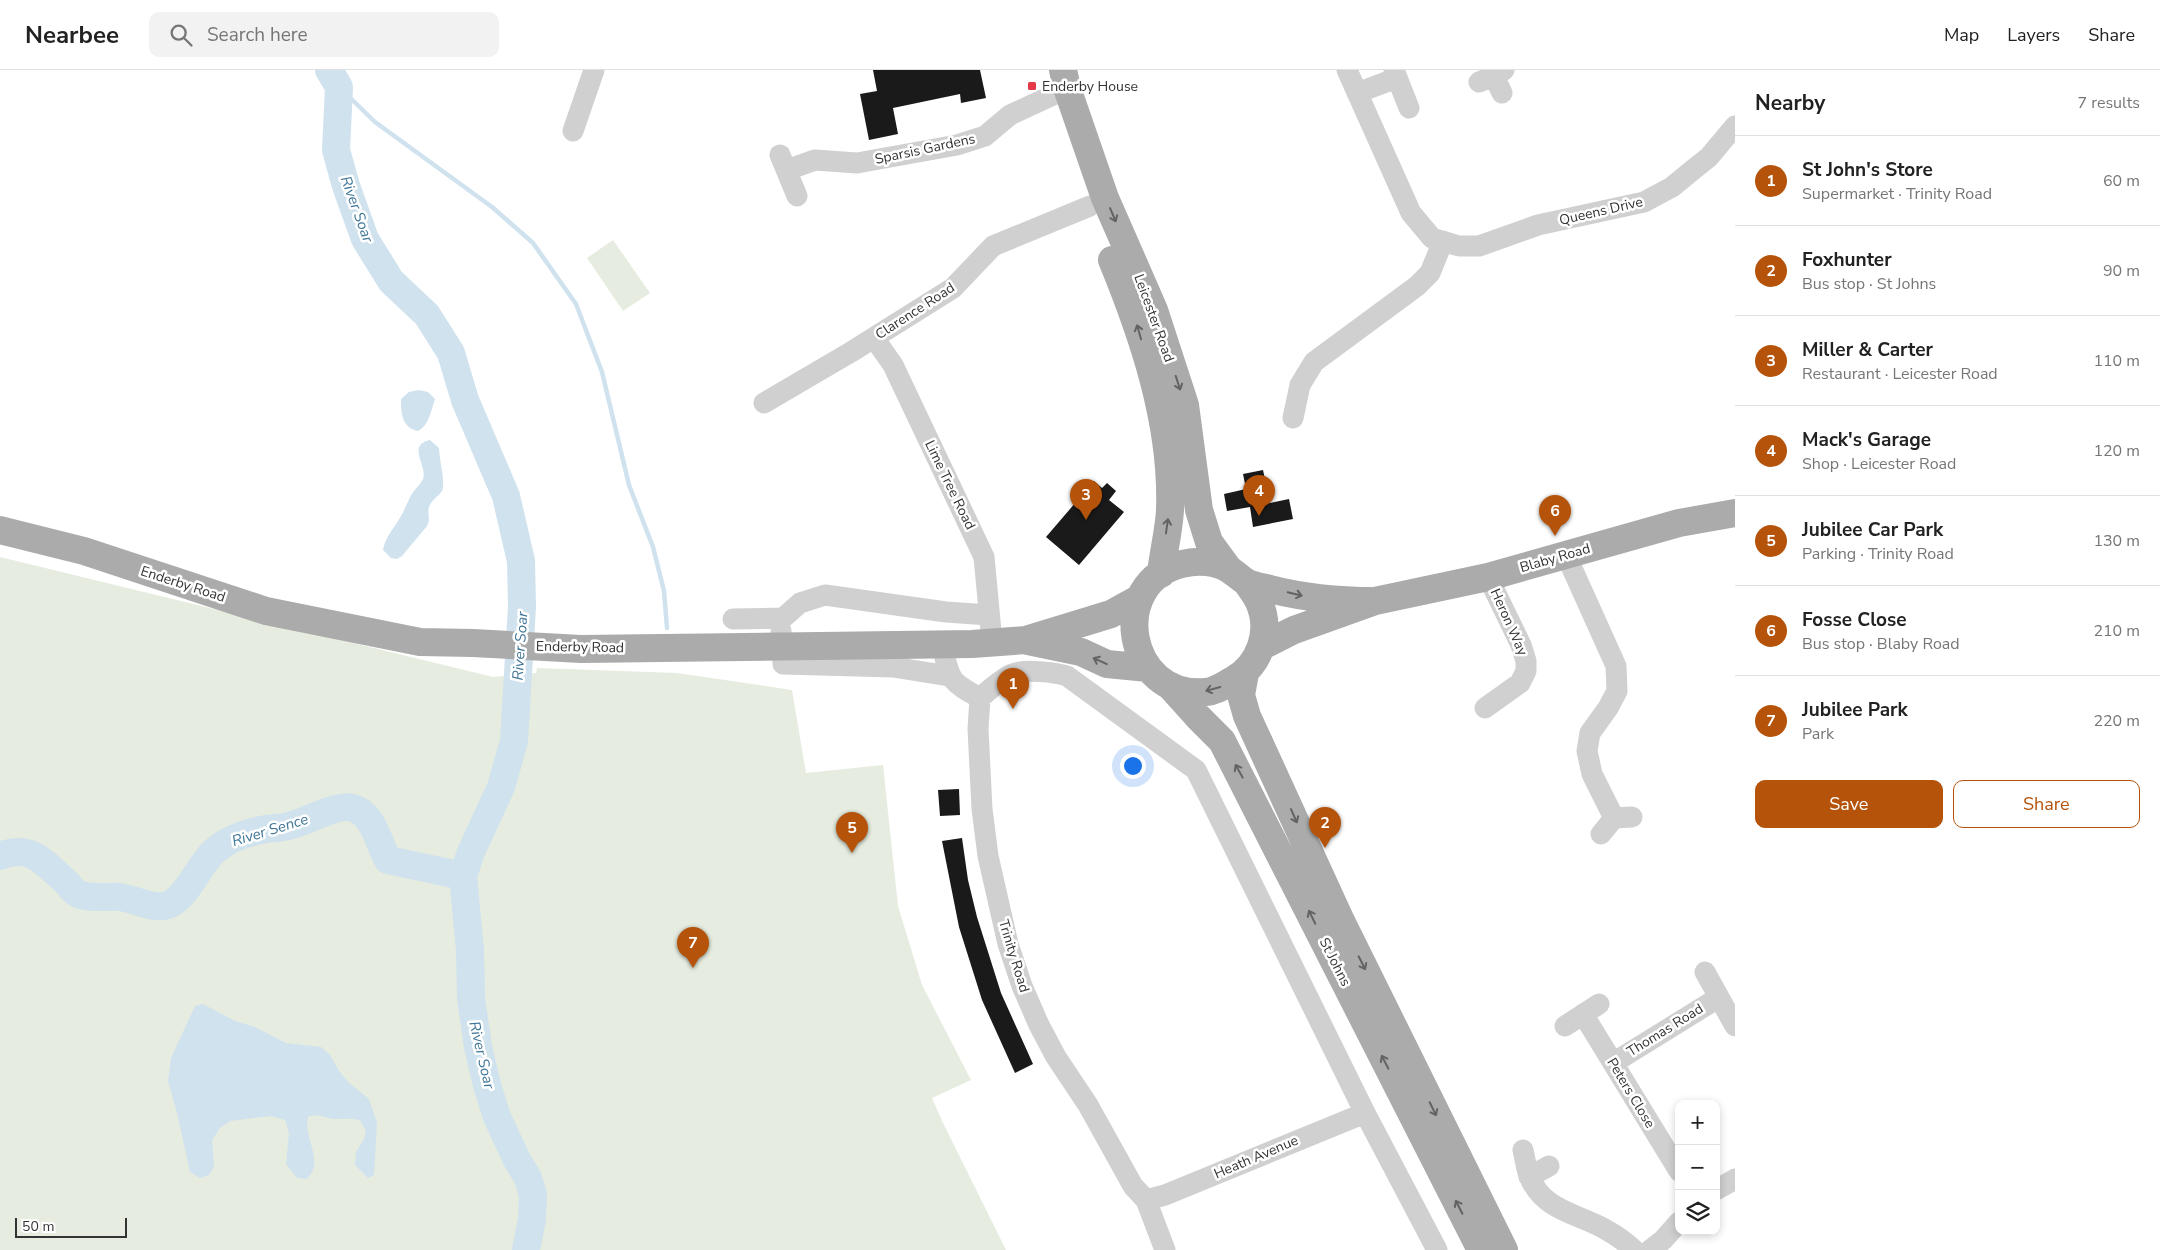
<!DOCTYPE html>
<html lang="en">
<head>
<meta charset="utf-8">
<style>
  :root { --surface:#fff; --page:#f2f2f2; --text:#222; --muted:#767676; --line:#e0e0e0; --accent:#b45309 }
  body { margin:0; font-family:"Nunito Sans",sans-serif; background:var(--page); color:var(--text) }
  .controls { position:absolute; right:15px; bottom:15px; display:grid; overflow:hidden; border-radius:10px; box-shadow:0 2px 8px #0003 }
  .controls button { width:45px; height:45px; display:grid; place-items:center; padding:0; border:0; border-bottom:1px solid var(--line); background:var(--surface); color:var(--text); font:25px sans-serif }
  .scale { position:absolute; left:15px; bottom:12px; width:112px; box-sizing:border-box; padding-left:5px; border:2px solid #333; border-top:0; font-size:14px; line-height:18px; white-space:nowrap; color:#333; -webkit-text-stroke:4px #fff; paint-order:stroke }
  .you { position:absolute; left:1132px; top:695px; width:18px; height:18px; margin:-12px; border:4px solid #fff; border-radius:50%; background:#1a73e8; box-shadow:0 0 0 8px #1a73e833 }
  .badge { display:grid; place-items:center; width:32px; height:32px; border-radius:50%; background:var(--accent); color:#fff; font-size:16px; font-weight:700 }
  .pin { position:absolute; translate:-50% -41px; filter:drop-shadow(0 1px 2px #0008) }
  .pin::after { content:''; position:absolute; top:26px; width:18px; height:15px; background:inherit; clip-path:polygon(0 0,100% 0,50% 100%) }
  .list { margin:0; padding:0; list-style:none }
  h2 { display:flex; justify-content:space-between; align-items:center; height:65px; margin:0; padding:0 20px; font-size:21px }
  h2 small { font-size:16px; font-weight:400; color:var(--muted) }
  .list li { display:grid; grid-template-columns:32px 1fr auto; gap:15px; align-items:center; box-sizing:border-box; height:90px; padding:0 20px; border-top:1px solid var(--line) }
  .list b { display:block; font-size:19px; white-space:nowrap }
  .list p { margin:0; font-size:16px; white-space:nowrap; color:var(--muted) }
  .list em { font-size:16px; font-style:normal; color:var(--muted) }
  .actions { display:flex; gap:10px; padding:15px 20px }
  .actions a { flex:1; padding:11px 0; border:1px solid var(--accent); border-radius:10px; text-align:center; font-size:18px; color:var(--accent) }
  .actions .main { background:var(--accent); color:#fff }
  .icon { flex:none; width:28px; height:28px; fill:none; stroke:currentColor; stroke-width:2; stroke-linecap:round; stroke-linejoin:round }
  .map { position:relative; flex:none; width:1735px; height:1180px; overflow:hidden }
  header { display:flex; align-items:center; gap:30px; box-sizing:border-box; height:70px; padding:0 25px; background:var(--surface); border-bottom:1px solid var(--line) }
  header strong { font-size:24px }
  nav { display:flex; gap:28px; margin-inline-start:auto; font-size:18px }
  .search { width:350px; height:45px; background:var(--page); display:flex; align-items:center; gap:12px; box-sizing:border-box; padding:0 18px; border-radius:10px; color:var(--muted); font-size:19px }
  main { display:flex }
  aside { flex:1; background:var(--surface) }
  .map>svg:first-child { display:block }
</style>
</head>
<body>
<header>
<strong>Nearbee</strong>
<div class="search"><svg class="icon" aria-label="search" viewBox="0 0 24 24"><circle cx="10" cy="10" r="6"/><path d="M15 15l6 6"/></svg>Search here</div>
<nav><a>Map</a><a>Layers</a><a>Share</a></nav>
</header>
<main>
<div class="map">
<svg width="1735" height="1180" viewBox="0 0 1735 1180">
  <rect width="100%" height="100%" fill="#fff"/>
  <path fill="#e6ecdf" d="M 613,170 L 650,223 L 623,241 L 587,188 Z
    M 0,487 L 493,607 L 536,603 L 537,598 L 677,603 L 792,620 L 806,703 L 883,695 L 898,836 L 922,915 L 971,1010 L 932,1028 L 943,1053 L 1006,1180 L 0,1180 Z"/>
  <path fill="#cfe2ee" d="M 419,320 L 428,322 L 435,329 C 431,341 429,355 418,361 C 402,358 401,343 401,329 L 409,322 Z
    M 430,370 L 439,378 C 439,388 446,415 442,421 C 438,427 432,429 429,437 C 427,444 431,450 427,456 L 402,486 L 397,489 L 391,488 L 383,480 C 385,467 395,457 401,446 C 405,439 408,431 411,425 C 415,419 420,415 423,409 C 428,397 406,375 430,370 Z
    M 203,934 L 235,951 L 255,957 L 286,973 L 321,977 L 330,985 L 339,1001 L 349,1013 L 369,1029 L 377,1053 L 374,1105 L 368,1108 L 355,1095 L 356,1082 L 364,1069 L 366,1061 L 360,1050 C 351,1048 344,1049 335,1049 C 323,1048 321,1043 308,1047 C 303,1068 325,1091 307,1109 L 297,1108 L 286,1094 L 289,1063 L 285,1050 L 271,1046 L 230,1051 L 220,1058 L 212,1070 L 214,1097 L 209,1105 L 200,1108 L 190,1102 L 177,1043 L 168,1011 L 171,988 L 195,936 Z"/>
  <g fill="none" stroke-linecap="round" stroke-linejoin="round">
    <path stroke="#cfe2ee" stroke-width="4.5" d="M 339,17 L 375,52 L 492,137 L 533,173 L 576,234 L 602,302 L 629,415 L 653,477 L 664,521 L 667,558"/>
    <path stroke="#cfe2ee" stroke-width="28" d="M 329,0 L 339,17 L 336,80 L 346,116 L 365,169 L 391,211 L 427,245 L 451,283 L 465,330 L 506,426 L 521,491 L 522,536 L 514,671 L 501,717 L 471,782 L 463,806 L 470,880 L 471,928 L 478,977 L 487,1015 L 497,1047 L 517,1090 L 528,1108 L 533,1125 L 532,1149 L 526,1180
      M 0,786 C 32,773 45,794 67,813 C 70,817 74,822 78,824 C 90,829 107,826 120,827 C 134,829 149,838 164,836 C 186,833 199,792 217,779 C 230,768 250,762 266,759 C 275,758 284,758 292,755 C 308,751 338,733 353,738 C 374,744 378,773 388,790 L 463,806"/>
  </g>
  <path fill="#1a1a1a" d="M 873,0 L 980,0 L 986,28 L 961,33 L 960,24 L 893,38 L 898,64 L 869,70 L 860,24 L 877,21 Z
    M 1263,400 L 1270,433 L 1289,429 L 1293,449 L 1253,457 L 1250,437 L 1227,441 L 1224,424 L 1246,419 L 1243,404 Z
    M 1094,411 L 1102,418 L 1107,413 L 1116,421 L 1109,430 L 1124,442 L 1079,495 L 1046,467 Z
    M 959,719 L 960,745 L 940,746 L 938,720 Z
    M 962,768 L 968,810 L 977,847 L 1001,923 L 1033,994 L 1015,1003 L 982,930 L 959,857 L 942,771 Z"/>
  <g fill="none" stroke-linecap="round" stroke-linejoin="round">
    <path stroke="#d0d0d0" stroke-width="21" d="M 1347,0 L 1411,143 L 1432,168 L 1459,176 L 1479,176 L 1538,155 L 1644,132 L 1672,117 L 1694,99 L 1709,87 L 1735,56
      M 1394,0 L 1409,38
      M 1494,6 L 1502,23
      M 1479,12 L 1494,6 L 1504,0
      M 1357,23 L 1397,8
      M 573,61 L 594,0
      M 780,85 L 797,126
      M 787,100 L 815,90 L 857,93 L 957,75 L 985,66 L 1010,45 L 1053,25
      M 874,268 L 893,295 L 984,487 L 992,572
      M 764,333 L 851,282 L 953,218 L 993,176 L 1090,136
      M 1293,348 L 1300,315 L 1314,292 L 1417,216 L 1430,203 L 1443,171
      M 1566,485 L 1616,596 L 1617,621 L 1608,638 L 1590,663 L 1587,681 L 1592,704 L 1614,748
      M 733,549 L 783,548 L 800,533 L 825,525 L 946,542 L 989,545
      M 781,561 L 783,594 L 893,597 L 949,606
      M 942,575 C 950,609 948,611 980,628
      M 980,628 C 990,619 1000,610 1012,604 C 1023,599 1055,602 1067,606 L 1196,700 L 1365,1043 L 1437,1180
      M 980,628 L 978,659 L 982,739 L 988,786 L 1008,874 L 1022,916 L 1039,955 L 1056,987 L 1088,1035 L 1133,1116 L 1146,1130 L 1165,1180
      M 1485,638 L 1520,613 L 1526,601 L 1526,591 L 1521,575 L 1488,507
      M 1601,764 L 1614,748 L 1632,747
      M 1705,902 L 1735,956
      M 1583,944 L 1679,1101
      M 1565,956 L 1599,934
      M 1613,993 L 1718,928
      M 1523,1080 C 1525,1088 1526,1098 1529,1106 C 1543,1140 1575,1143 1603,1158 C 1614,1164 1625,1171 1634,1180
      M 1529,1107 L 1549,1096
      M 1716,1120 L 1735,1109
      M 1146,1130 L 1165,1125 L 1365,1043
      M 1650,1180 L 1663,1170 L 1679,1152"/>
    <path stroke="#ababab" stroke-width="28" d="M 1063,0 L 1067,18 L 1105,128 L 1154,240 L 1185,335 L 1199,440 L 1209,472 L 1228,498
      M 1112,190 C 1144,268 1173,354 1170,440 C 1169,461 1163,483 1161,504
      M 0,460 L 84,481 L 266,541 L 420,572 L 473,573 L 581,579 L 972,574 L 1026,570 L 1111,544 L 1140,528
      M 1247,513 C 1251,519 1256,525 1259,532 C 1272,561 1260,595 1233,610 C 1224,615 1217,621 1206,622 C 1125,629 1107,512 1182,494 C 1197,490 1217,491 1230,500 C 1236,504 1242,510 1248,513 C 1255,516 1263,517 1270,519 C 1305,528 1339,531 1375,531
      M 1028,571 L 1081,582 L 1107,594 L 1148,598
      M 1262,576 L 1294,560 L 1375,531 L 1488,507 L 1679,453 L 1735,443
      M 1245,603 L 1241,625 L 1247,646 L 1341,851 L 1504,1180
      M 1171,617 L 1198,647 L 1222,671 L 1481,1180"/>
  </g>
  <defs><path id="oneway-shaft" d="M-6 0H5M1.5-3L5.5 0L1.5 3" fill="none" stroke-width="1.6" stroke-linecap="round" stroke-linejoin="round" transform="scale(1.25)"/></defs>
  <g stroke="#636363">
    <use href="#oneway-shaft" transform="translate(1113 145) rotate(67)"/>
    <use href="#oneway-shaft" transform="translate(1139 262) rotate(-106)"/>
    <use href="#oneway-shaft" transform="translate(1178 313) rotate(72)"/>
    <use href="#oneway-shaft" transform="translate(1167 456) rotate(-82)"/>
    <use href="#oneway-shaft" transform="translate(1295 524) rotate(13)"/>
    <use href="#oneway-shaft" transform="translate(1100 591) rotate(-156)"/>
    <use href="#oneway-shaft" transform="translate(1213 619) rotate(165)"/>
    <use href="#oneway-shaft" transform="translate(1239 701) rotate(-119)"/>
    <use href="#oneway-shaft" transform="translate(1294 746) rotate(66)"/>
    <use href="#oneway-shaft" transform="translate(1312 847) rotate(-116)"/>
    <use href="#oneway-shaft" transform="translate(1362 893) rotate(63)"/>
    <use href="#oneway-shaft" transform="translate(1385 992) rotate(-117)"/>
    <use href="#oneway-shaft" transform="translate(1433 1039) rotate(64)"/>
    <use href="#oneway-shaft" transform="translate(1459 1137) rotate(-117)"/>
  </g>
  <rect fill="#e63946" stroke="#fff" stroke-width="2" x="1027" y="11" width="10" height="10" rx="2.5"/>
  <g text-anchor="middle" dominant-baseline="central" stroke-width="5" stroke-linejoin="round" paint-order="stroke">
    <g font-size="14" fill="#333" stroke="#fff" text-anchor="start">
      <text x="1042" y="16">Enderby House</text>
    </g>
    <g font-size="14" fill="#333" stroke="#fff">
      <text transform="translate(925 79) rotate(-12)">Sparsis Gardens</text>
      <text transform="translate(1601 141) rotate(-13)">Queens Drive</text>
      <text transform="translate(915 241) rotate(-33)">Clarence Road</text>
      <text transform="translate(1154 248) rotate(70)">Leicester Road</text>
      <text transform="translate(950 415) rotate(64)">Lime Tree Road</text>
      <text transform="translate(1555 488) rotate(-16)">Blaby Road</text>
      <text transform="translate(183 514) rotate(18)">Enderby Road</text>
      <text transform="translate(1509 552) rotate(66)">Heron Way</text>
      <text transform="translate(580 577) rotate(1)">Enderby Road</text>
      <text transform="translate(1014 886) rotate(73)">Trinity Road</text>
      <text transform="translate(1335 892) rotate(63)">St Johns</text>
      <text transform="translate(1665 960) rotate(-32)">Thomas Road</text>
      <text transform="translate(1631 1023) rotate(59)">Peters Close</text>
      <text transform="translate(1256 1087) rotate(-23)">Heath Avenue</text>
    </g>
    <g font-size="15" font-style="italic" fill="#3f7597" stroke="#fff">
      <text transform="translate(357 139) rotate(70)">River Soar</text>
      <text transform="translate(520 576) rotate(-86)">River Soar</text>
      <text transform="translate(270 760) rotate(-17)">River Sence</text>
      <text transform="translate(482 985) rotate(77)">River Soar</text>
    </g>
  </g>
</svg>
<div class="controls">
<button>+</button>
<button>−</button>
<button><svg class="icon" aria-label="layers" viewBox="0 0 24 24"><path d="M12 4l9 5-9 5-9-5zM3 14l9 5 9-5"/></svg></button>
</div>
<div class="scale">50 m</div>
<div class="you"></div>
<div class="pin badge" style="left:1013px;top:639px">1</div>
<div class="pin badge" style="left:1325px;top:778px">2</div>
<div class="pin badge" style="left:1086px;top:450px">3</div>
<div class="pin badge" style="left:1259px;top:446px">4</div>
<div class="pin badge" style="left:852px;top:783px">5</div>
<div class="pin badge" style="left:1555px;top:466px">6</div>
<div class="pin badge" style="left:693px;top:898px">7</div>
</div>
<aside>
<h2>Nearby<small>7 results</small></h2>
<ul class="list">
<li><span class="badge">1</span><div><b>St John's Store</b><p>Supermarket · Trinity Road</p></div><em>60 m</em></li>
<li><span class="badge">2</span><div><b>Foxhunter</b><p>Bus stop · St Johns</p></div><em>90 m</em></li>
<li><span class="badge">3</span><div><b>Miller &amp; Carter</b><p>Restaurant · Leicester Road</p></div><em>110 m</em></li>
<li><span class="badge">4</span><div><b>Mack's Garage</b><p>Shop · Leicester Road</p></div><em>120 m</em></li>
<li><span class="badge">5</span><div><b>Jubilee Car Park</b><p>Parking · Trinity Road</p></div><em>130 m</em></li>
<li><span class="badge">6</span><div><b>Fosse Close</b><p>Bus stop · Blaby Road</p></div><em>210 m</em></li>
<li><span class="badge">7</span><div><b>Jubilee Park</b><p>Park</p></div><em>220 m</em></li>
</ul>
<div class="actions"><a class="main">Save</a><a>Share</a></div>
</aside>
</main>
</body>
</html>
